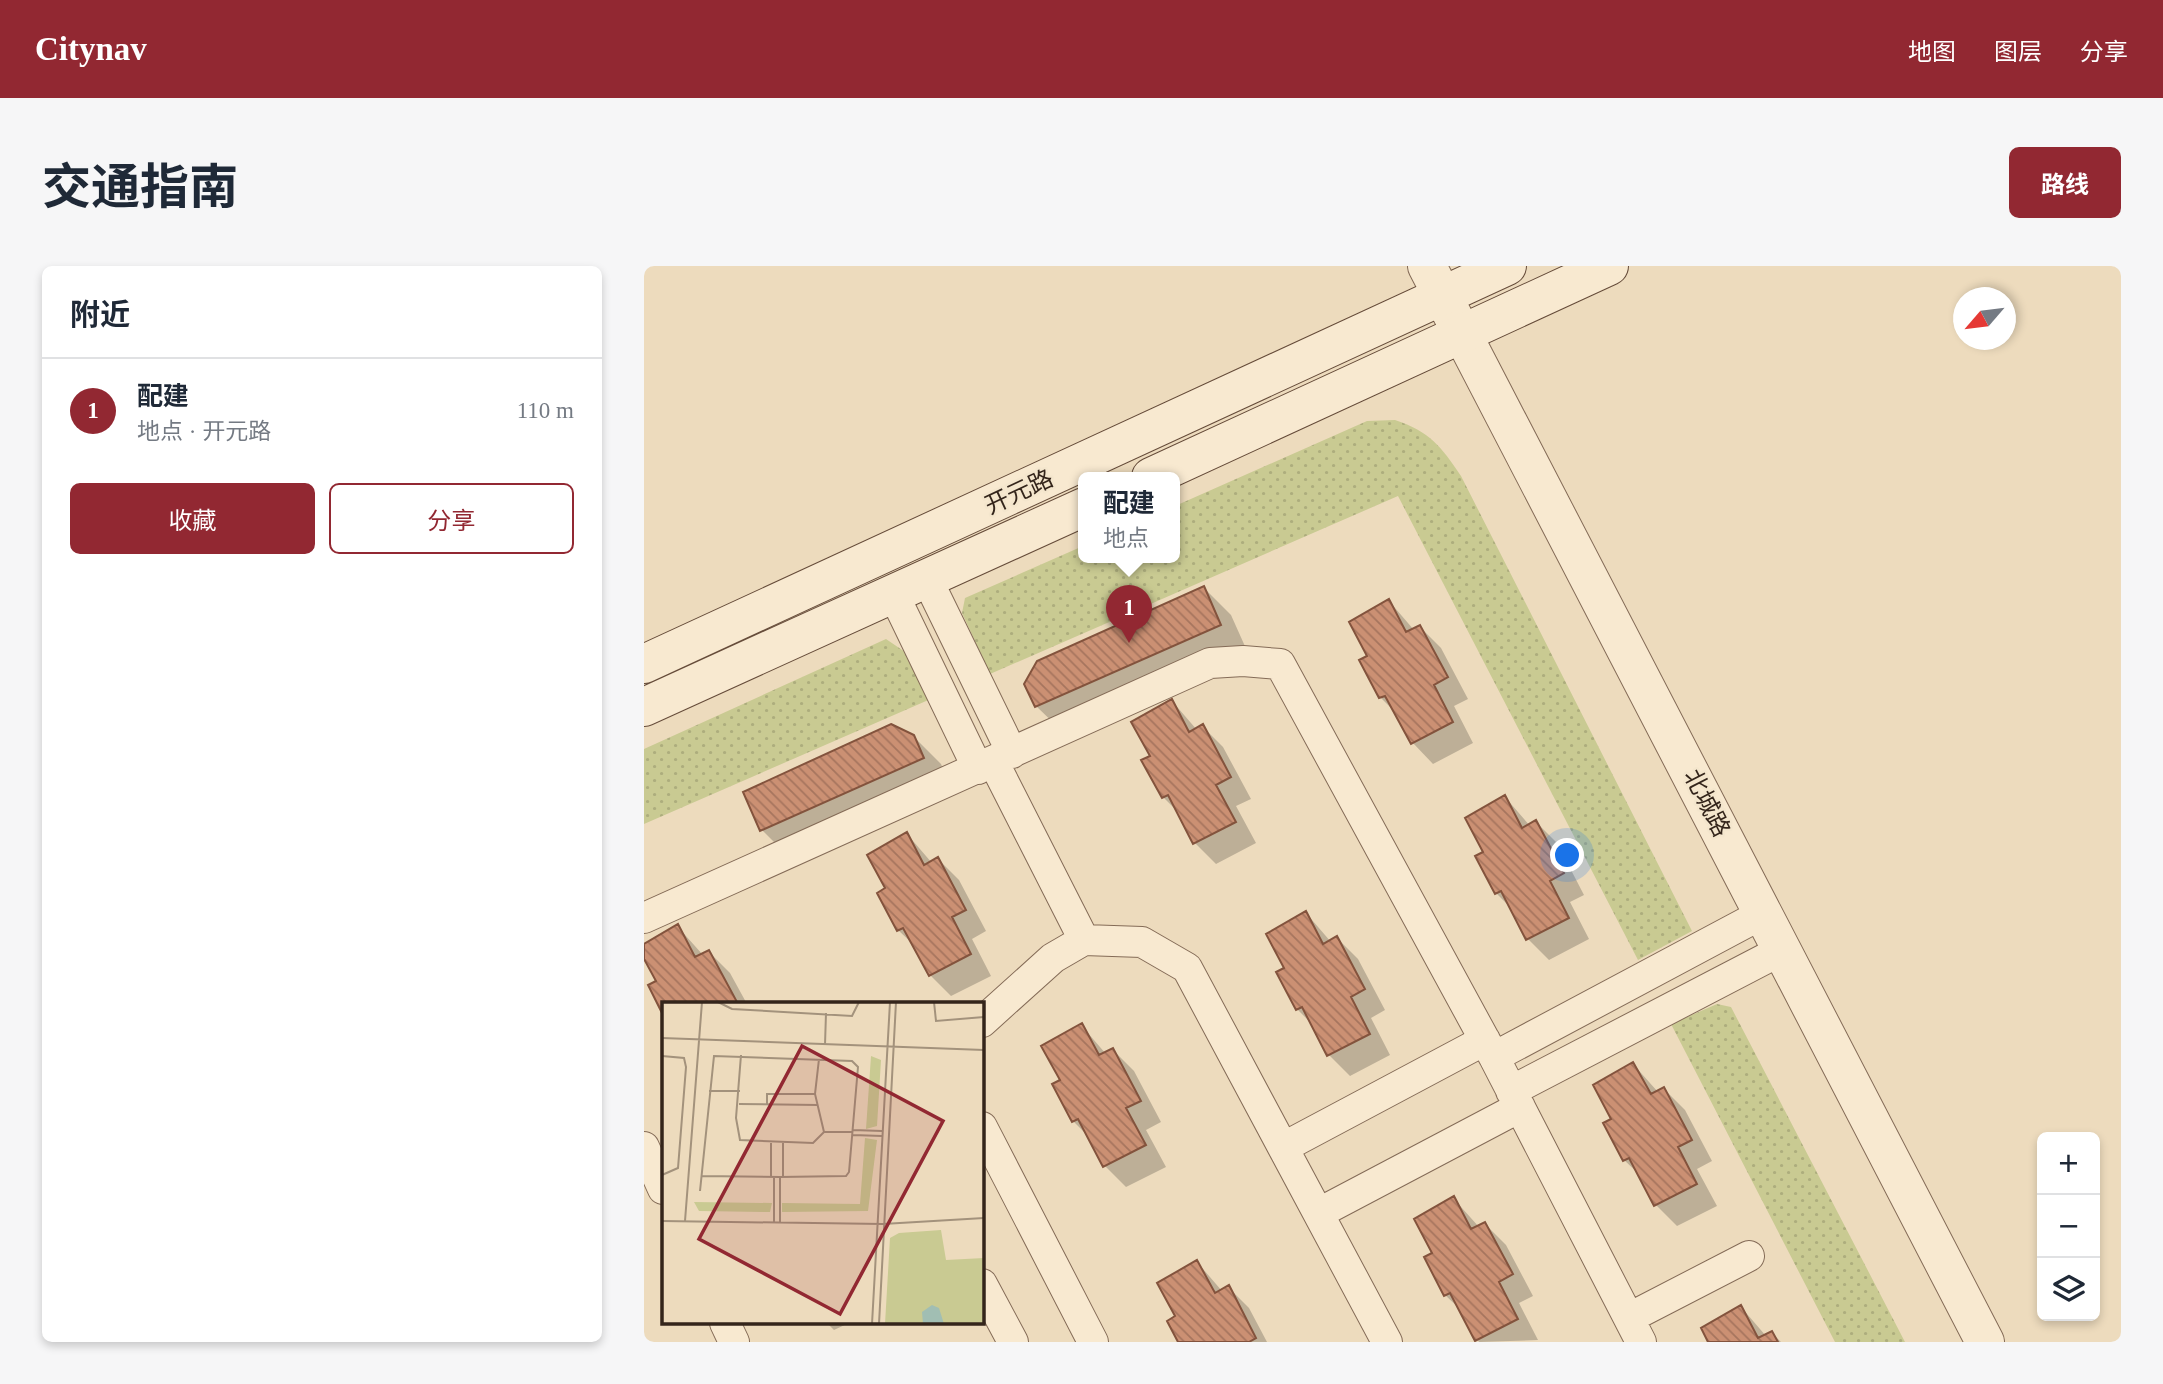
<!DOCTYPE html>
<html lang="zh">
<head>
<meta charset="utf-8">
<style>
  :root { --surface:#fff; --page:#f6f6f7; --text:#1f2937; --muted:#747a83; --line:#e0e1e3; --accent:#922832 }
  body { margin:0; font-family:"Times New Roman","Noto Sans SC",serif; background:var(--page); color:var(--text) }
  .controls { position:absolute; right:21px; bottom:21px; display:grid; overflow:hidden; border-radius:10px; box-shadow:0 4px 10px #0003 }
  .controls button { width:63px; height:63px; display:grid; place-items:center; padding:0; border:0; border-bottom:2px solid var(--line); background:var(--surface); color:var(--text); font:35px sans-serif }
  .compass { position:absolute; left:1309px; top:21px; width:63px; height:63px; border-radius:50%; background:var(--surface); box-shadow:0 4px 10px #0003; rotate:242deg }
  .you { position:absolute; left:924px; top:590px; width:24px; height:24px; margin:-18px; border:5px solid #fff; border-radius:50%; background:#1a73e8; box-shadow:0 0 0 10px #1a73e833 }
  .badge { display:grid; place-items:center; width:46px; height:46px; border-radius:50%; background:var(--accent); color:#fff; font-size:23px; font-weight:700 }
  .pin { position:absolute; translate:-50% -58px; filter:drop-shadow(0 2px 4px #0008) }
  .pin::after { content:''; position:absolute; top:37px; width:24px; height:21px; background:inherit; clip-path:polygon(0 0,100% 0,50% 100%) }
  .popup { position:absolute; left:434px; top:206px; width:102px; height:91px; box-sizing:border-box; display:grid; place-content:center; border-radius:10px; background:var(--surface); filter:drop-shadow(0 2px 5px #0005); font-size:23px; white-space:nowrap; color:var(--muted) }
  .popup b { font-size:26px; color:var(--text) }
  .popup::after { content:''; position:absolute; left:50%; top:100%; margin-left:-14px; border:14px solid transparent; border-top-color:var(--surface) }
  .list { margin:0; padding:0; list-style:none }
  h2 { display:flex; justify-content:space-between; align-items:center; height:91px; margin:0; padding:0 28px; font-size:30px }
  h2 small { font-size:23px; font-weight:400; color:var(--muted) }
  .list li { display:grid; grid-template-columns:46px 1fr auto; gap:21px; align-items:center; box-sizing:border-box; height:105px; padding:0 28px; border-top:2px solid var(--line) }
  .list b { display:block; font-size:26px; white-space:nowrap }
  .list p { margin:0; font-size:23px; white-space:nowrap; color:var(--muted) }
  .list em { font-size:23px; font-style:normal; color:var(--muted) }
  .actions { display:flex; gap:14px; padding:21px 28px }
  .actions a { flex:1; padding:16px 0; border:2px solid var(--accent); border-radius:10px; text-align:center; font-size:24px; color:var(--accent) }
  .actions .main { background:var(--accent); color:#fff }
  .icon { flex:none; width:38px; height:38px; fill:none; stroke:currentColor; stroke-width:2; stroke-linecap:round; stroke-linejoin:round }
  .map { position:relative; flex:none; width:1477px; height:1076px; overflow:hidden; border-radius:10px }
  header { display:flex; align-items:center; gap:42px; box-sizing:border-box; height:98px; padding:0 35px; background:var(--accent); color:#fff }
  header strong { font-size:33px }
  nav { display:flex; gap:38px; margin-inline-start:auto; font-size:24px }
  .intro { display:flex; align-items:center; justify-content:space-between; box-sizing:border-box; height:168px; padding:0 42px }
  h1 { margin:0; font-size:49px }
  .button { padding:18px 32px; border-radius:10px; background:var(--accent); color:#fff; font-size:24px; font-weight:700 }
  main { display:flex; gap:42px; padding:0 42px }
  aside { flex:1; background:var(--surface); border-radius:10px; box-shadow:0 4px 10px #0003 }
  .map>svg:first-child { display:block }
</style>
</head>
<body>
<header>
<strong>Citynav</strong>
<nav><a>地图</a><a>图层</a><a>分享</a></nav>
</header>
<div class="intro"><h1>交通指南</h1><a class="button">路线</a></div>
<main>
<aside>
<h2>附近<small></small></h2>
<ul class="list">
<li><span class="badge">1</span><div><b>配建</b><p>地点 · 开元路</p></div><em>110 m</em></li>
</ul>
<div class="actions"><a class="main">收藏</a><a>分享</a></div>
</aside>
<div class="map">
<svg width="1477" height="1076" viewBox="0 0 1477 1076">
  <defs>
    <pattern id="green-dots" width="8" height="8" patternUnits="userSpaceOnUse" patternTransform="scale(1.75)"><rect width="8" height="8" fill="#c9ca92"/><path d="M2 2h.1M6 6h.1" fill="none" stroke="#adad7d" stroke-width="1.8" stroke-linecap="round"/></pattern>
    <pattern id="building-back-hatch" width="6" height="6" patternUnits="userSpaceOnUse" patternTransform="scale(1.75)"><rect width="6" height="6" fill="#cb9073"/><path d="M-1 5l2 2M0 0l6 6M5-1l2 2" fill="none" stroke="#a6755e"/></pattern>
  </defs>
  <rect width="100%" height="100%" fill="#eddbbd"/>
  <path fill="url(#green-dots)" d="M 751,154 C 786,166 797,180 817,210 L 1048,665 L 994,694 L 754,230 L 346,408 L 318,347 L 321,332 L 439,280 L 440,291 L 530,291 L 531,240 L 723,155 Z
    M 242,373 L 264,388 L 289,432 L 0,558 L 0,483 Z
    M 1073,738 L 1087,741 L 1261,1076 L 1191,1076 L 1027,758 Z"/>
  <path fill="#0003" d="M 560,322 L 587,349 L 604,387 L 420,467 L 392,440 Z
    M 745,335 L 770,364 L 776,361 L 797,382 L 824,433 L 810,440 L 829,477 L 789,498 L 768,476 L 753,448 L 736,431 L 726,391 Z
    M 528,435 L 553,464 L 558,460 L 579,481 L 607,533 L 592,540 L 612,577 L 572,598 L 551,577 L 535,547 L 519,531 L 508,490 Z
    M 269,470 L 297,498 L 306,520 L 145,591 L 118,564 Z
    M 861,531 L 886,560 L 892,556 L 913,577 L 940,629 L 926,636 L 945,673 L 905,694 L 884,673 L 868,643 L 852,627 L 841,587 Z
    M 263,568 L 288,597 L 294,593 L 315,614 L 342,665 L 328,673 L 347,710 L 307,730 L 286,709 L 271,680 L 254,664 L 244,623 Z
    M 662,647 L 687,676 L 693,672 L 714,693 L 741,744 L 727,752 L 746,789 L 706,810 L 684,788 L 669,759 L 653,743 L 642,702 Z
    M 33,660 L 59,689 L 65,686 L 86,707 L 103,738 L 19,738 L 19,745 L 6,720 L 14,716 L 0,689 L 0,680 Z
    M 437,759 L 462,788 L 469,784 L 490,805 L 517,856 L 502,864 L 522,901 L 482,921 L 461,900 L 446,872 L 429,855 L 418,814 Z
    M 989,798 L 1014,826 L 1020,823 L 1041,844 L 1068,895 L 1053,903 L 1073,940 L 1033,960 L 1012,939 L 996,909 L 980,894 L 969,853 Z
    M 809,932 L 835,961 L 841,958 L 862,979 L 889,1030 L 875,1037 L 894,1074 L 835,1076 L 817,1044 L 801,1029 L 790,988 Z
    M 553,996 L 578,1025 L 584,1021 L 605,1042 L 623,1076 L 536,1076 L 534,1051 Z
    M 1097,1041 L 1122,1070 L 1128,1067 L 1137,1076 L 1066,1076 Z
    M 183,1057 L 205,1057 L 190,1064 Z"/>
  <path fill="url(#building-back-hatch)" stroke="#83533d" stroke-width="2" d="M 560,320 L 577,359 L 391,441 L 380,418 L 393,395 Z
    M 745,333 L 762,366 L 776,359 L 804,411 L 790,419 L 809,456 L 767,478 L 741,430 L 735,432 L 715,394 L 723,390 L 705,356 Z
    M 528,433 L 545,466 L 559,458 L 587,511 L 572,519 L 592,556 L 549,578 L 524,529 L 518,532 L 497,494 L 506,490 L 487,456 Z
    M 247,458 L 270,469 L 280,492 L 116,565 L 99,526 Z
    M 861,529 L 878,562 L 892,554 L 920,607 L 906,615 L 925,652 L 882,674 L 857,625 L 851,628 L 831,590 L 839,586 L 821,552 Z
    M 263,566 L 280,599 L 294,591 L 322,644 L 308,651 L 327,688 L 285,710 L 259,662 L 253,665 L 233,627 L 241,622 L 223,589 Z
    M 662,645 L 679,678 L 693,670 L 721,723 L 707,731 L 726,768 L 683,790 L 658,741 L 652,744 L 632,706 L 640,702 L 622,668 Z
    M 34,658 L 51,691 L 65,684 L 93,736 L 19,738 L 19,749 L 4,719 L 12,715 L 0,693 L 0,678 Z
    M 438,757 L 455,789 L 469,782 L 497,835 L 482,842 L 502,879 L 459,901 L 434,853 L 428,856 L 408,818 L 416,814 L 397,780 Z
    M 989,796 L 1007,828 L 1020,821 L 1048,874 L 1034,881 L 1053,918 L 1010,940 L 985,892 L 979,895 L 959,857 L 967,853 L 949,819 Z
    M 810,930 L 827,963 L 841,956 L 869,1008 L 855,1016 L 874,1053 L 831,1075 L 806,1027 L 800,1030 L 780,991 L 788,987 L 770,953 Z
    M 553,994 L 571,1027 L 585,1019 L 612,1072 L 605,1076 L 534,1076 L 523,1055 L 531,1050 L 513,1017 Z
    M 1097,1039 L 1114,1072 L 1128,1065 L 1134,1076 L 1064,1076 L 1057,1062 Z"/>
  <g fill="none" stroke-linecap="round" stroke-linejoin="round">
    <defs>
      <path id="minor" d="M 283,313 L 368,487
        M 249,327 L 334,503
        M 349,495 L 440,674 L 498,676 L 543,702 L 743,1076
        M 0,652 L 566,397 L 599,395 L 636,398 L 850,791 L 1120,647
        M 338,756 L 409,692 L 440,674
        M 850,791 L 997,1076
        M 867,825 L 1138,684
        M 338,861 L 449,1076
        M 0,881 L 19,923
        M 640,881 L 841,774
        M 675,947 L 876,841
        M 338,1018 L 369,1076
        M 985,1052 L 1105,990
        M 81,1057 L 90,1076"/>
      <path id="tertiary" d="M 783,0 L 1341,1076"/>
      <path id="secondary" d="M 507,211 L 965,0
        M 0,398 L 863,0
        M 0,441 L 440,241"/>
    </defs>
    <use href="#minor" stroke="#846b57" stroke-width="32"/>
    <use href="#tertiary" stroke="#846b57" stroke-width="40"/>
    <use href="#secondary" stroke="#664c3a" stroke-width="40"/>
    <use href="#minor" stroke="#f8e9d0" stroke-width="30"/>
    <use href="#tertiary" stroke="#f8e9d0" stroke-width="38"/>
    <use href="#secondary" stroke="#f8e9d0" stroke-width="38"/>
  </g>
  <g text-anchor="middle" dominant-baseline="central" stroke-width="5" stroke-linejoin="round" paint-order="stroke">
    <g font-size="24" fill="#34251b" stroke="#f4e6cd">
      <text transform="translate(375 226) rotate(-25)">开元路</text>
      <text transform="translate(1063 537) rotate(63)">北城路</text>
    </g>
  </g>
  <g transform="translate(18 736)">
    <rect width="322" height="322" fill="#eddbbd"/>
    <path d="M 209,54 L 219,58 L 215,124 L 204,127 ZM 203,136 L 215,138 L 206,209 L 120,210 L 120,201 L 198,202 ZM 32,200 L 110,201 L 108,210 L 37,209 ZM 279,228 L 284,258 L 322,256 L 322,322 L 223,322 L 228,236 L 237,231 Z" fill="#c9ca92"/>
    <path d="M 270,303 L 277,306 L 282,322 L 261,322 L 260,310 Z" fill="#a1beb3"/>
    <path fill="none" stroke="#a3927c" stroke-width="2" d="M 56,0 L 70,7 L 190,14 L 197,0M 272,0 L 274,19 L 322,15M 0,36 L 322,48M 163,43 L 164,11M 79,53 L 74,116 L 78,138 L 151,141 L 162,130 L 191,130M 0,54 L 22,56 L 24,65 L 16,166 L 0,173M 157,57 L 153,92 L 162,130M 47,89 L 78,89M 77,102 L 156,103M 105,103 L 105,92 L 153,92M 191,128 L 220,129M 191,133 L 220,134M 109,141 L 109,175M 121,141 L 121,175M 39,174 L 118,175M 38,189 L 52,54 L 190,59 L 196,65 L 187,170 L 184,174 L 118,175 L 118,220M 0,219 L 221,222 L 322,216M 23,219 L 40,0M 112,220 L 112,175M 210,322 L 228,0M 217,322 L 234,0"/>
    <path fill="#922832" fill-opacity="0.15" stroke="#922832" stroke-width="3.5" d="M 140,44 L 281,119 L 178,312 L 37,237 Z"/>
    <rect width="322" height="322" fill="none" stroke="#34251b" stroke-width="3.5"/>
  </g>
</svg>
<div class="controls">
<button>+</button>
<button>−</button>
<button><svg class="icon" aria-label="layers" viewBox="0 0 24 24"><path d="M12 4l9 5-9 5-9-5zM3 14l9 5 9-5"/></svg></button>
</div>
<svg class="compass" viewBox="-18 -18 36 36"><path d="M0-13l5 13h-10z" fill="#e53935"/><path d="M0 13l5-13h-10z" fill="#747a83"/></svg>
<div class="you"></div>
<div class="pin badge" style="left:485px;top:377px">1</div>
<div class="popup"><b>配建</b>地点</div>
</div>
</main>
</body>
</html>
